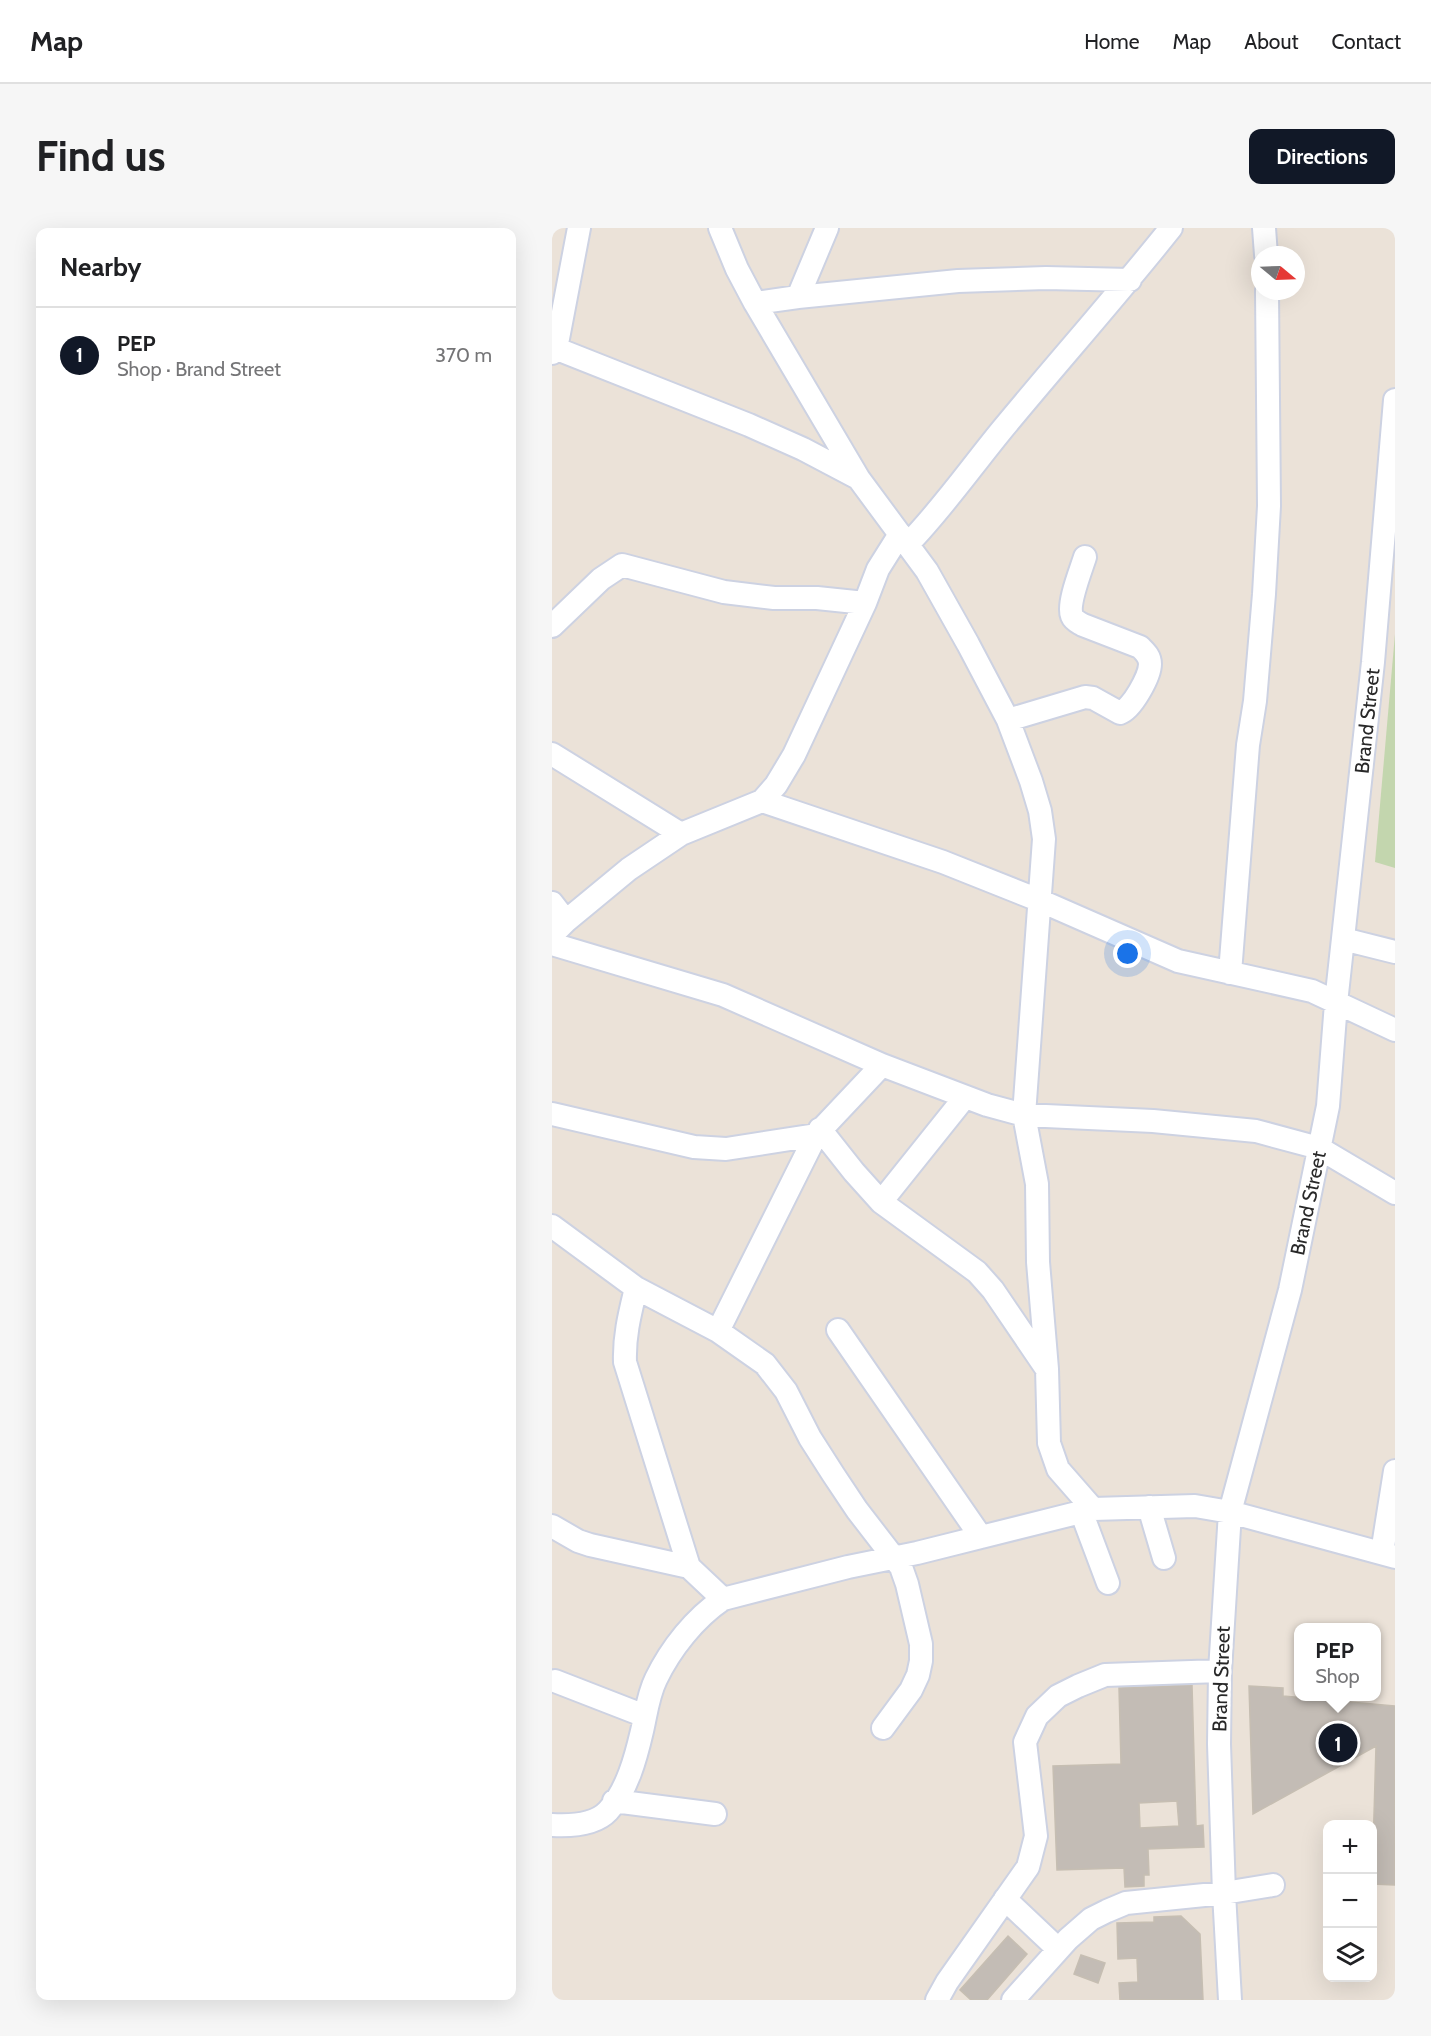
<!DOCTYPE html>
<html lang="en">
<head>
<meta charset="utf-8">
<style>
  :root { --surface:#fff; --page:#f6f6f6; --text:#202124; --muted:#757577; --line:#e0e0e0; --accent:#111827 }
  body { margin:0; font-family:Cabin,sans-serif; background:var(--page); color:var(--text) }
  .controls { position:absolute; right:18px; bottom:18px; display:grid; overflow:hidden; border-radius:12px; box-shadow:0 6px 24px #0002 }
  .controls button { width:54px; height:54px; display:grid; place-items:center; padding:0; border:0; border-bottom:2px solid var(--line); background:var(--surface); color:var(--text); font:30px sans-serif }
  .compass { position:absolute; left:699px; top:18px; width:54px; height:54px; border-radius:50%; background:var(--surface); box-shadow:0 6px 24px #0002; rotate:109deg }
  .you { position:absolute; left:576px; top:726px; width:21px; height:21px; margin:-15px; border:4px solid #fff; border-radius:50%; background:#1a73e8; box-shadow:0 0 0 9px #1a73e833 }
  .badge { display:grid; place-items:center; width:39px; height:39px; border-radius:50%; background:var(--accent); color:#fff; font-size:20px; font-weight:700 }
  .pin { position:absolute; translate:-50% -50%; border:3px solid #fff; box-shadow:0 2px 6px #0006 }
  .popup { position:absolute; left:742px; top:1395px; width:87px; height:78px; box-sizing:border-box; display:grid; place-content:center; border-radius:12px; background:var(--surface); filter:drop-shadow(0 2px 4px #0005); font-size:20px; white-space:nowrap; color:var(--muted) }
  .popup b { font-size:22px; color:var(--text) }
  .popup::after { content:''; position:absolute; left:50%; top:100%; margin-left:-12px; border:12px solid transparent; border-top-color:var(--surface) }
  .list { margin:0; padding:0; list-style:none }
  h2 { display:flex; justify-content:space-between; align-items:center; height:78px; margin:0; padding:0 24px; font-size:26px }
  h2 small { font-size:20px; font-weight:400; color:var(--muted) }
  .list li { display:grid; grid-template-columns:39px 1fr auto; gap:18px; align-items:center; box-sizing:border-box; height:96px; padding:0 24px; border-top:2px solid var(--line) }
  .list b { display:block; font-size:22px; white-space:nowrap }
  .list p { margin:0; font-size:20px; white-space:nowrap; color:var(--muted) }
  .list em { font-size:20px; font-style:normal; color:var(--muted) }
  .icon { flex:none; width:33px; height:33px; fill:none; stroke:currentColor; stroke-width:2; stroke-linecap:round; stroke-linejoin:round }
  .map { position:relative; flex:none; width:843px; height:1772px; overflow:hidden; border-radius:12px }
  header { display:flex; align-items:center; gap:36px; box-sizing:border-box; height:84px; padding:0 30px; background:var(--surface); border-bottom:2px solid var(--line) }
  header strong { font-size:28px }
  nav { display:flex; gap:33px; margin-inline-start:auto; font-size:21px }
  .intro { display:flex; align-items:center; justify-content:space-between; box-sizing:border-box; height:144px; padding:0 36px }
  h1 { margin:0; font-size:42px }
  .button { padding:15px 27px; border-radius:12px; background:var(--accent); color:#fff; font-size:21px; font-weight:700 }
  main { display:flex; gap:36px; padding:0 36px }
  aside { flex:1; background:var(--surface); border-radius:12px; box-shadow:0 6px 24px #0002 }
  .map>svg:first-child { display:block }
</style>
</head>
<body>
<header>
<strong>Map</strong>
<nav><a>Home</a><a>Map</a><a>About</a><a>Contact</a></nav>
</header>
<div class="intro"><h1>Find us</h1><a class="button">Directions</a></div>
<main>
<aside>
<h2>Nearby<small></small></h2>
<ul class="list">
<li><span class="badge">1</span><div><b>PEP</b><p>Shop · Brand Street</p></div><em>370 m</em></li>
</ul>
</aside>
<div class="map">
<svg width="843" height="1772" viewBox="0 0 843 1772">
  <rect width="100%" height="100%" fill="#ebe2d8"/>
  <path fill="#c3d6ae" d="M 843,406 L 843,640 L 823,634 Z"/>
  <path fill="#c3bcb5" stroke="#c6beb2" stroke-width="1.5" fill-rule="evenodd" d="M 640,1457 L 644,1598 L 651,1597 L 652,1619 L 596,1621 L 597,1647 L 592,1647 L 592,1658 L 573,1659 L 572,1640 L 505,1642 L 501,1538 L 569,1536 L 567,1460 ZM 625,1573 L 627,1598 L 588,1600 L 587,1575 Z
    M 697,1458 L 731,1460 L 731,1468 L 843,1478 L 843,1657 L 820,1656 L 824,1518 L 701,1586 Z
    M 629,1688 L 648,1706 L 651,1772 L 568,1772 L 567,1755 L 586,1754 L 585,1730 L 566,1731 L 565,1695 L 602,1694 L 602,1689 Z
    M 456,1708 L 475,1726 L 435,1772 L 419,1772 L 408,1762 Z
    M 529,1727 L 553,1735 L 546,1755 L 522,1746 Z"/>
  <g fill="none" stroke-linecap="round" stroke-linejoin="round">
    <defs>
      <path id="minor" d="M 168,0 L 185,41 L 203,75 L 307,251 L 375,343 L 416,416 L 456,492 L 479,553 L 488,583 L 492,611 L 472,887 L 485,956 L 486,1034 L 495,1141 L 497,1215 L 506,1241 L 541,1281
        M 712,0 L 714,27
        M 246,69 L 275,0
        M 203,75 L 246,69 L 406,53 L 494,50 L 578,52
        M 0,119 L 197,197 L 251,221 L 306,250
        M 0,125 L 4,121 L 27,0
        M 356,316 C 390,281 418,241 449,203 C 505,135 564,69 619,0
        M 0,398 L 49,351 L 70,337 L 172,364 L 222,370 L 265,370 L 313,375
        M 456,492 L 533,469 L 541,470 L 568,485 C 580,481 598,448 598,436 C 598,428 593,424 588,419 L 531,397 C 526,394 522,393 520,388 C 515,376 529,342 533,329
        M 0,526 L 129,606
        M 210,573 L 391,634 L 489,673 L 626,733 L 760,763 L 843,802
        M 0,675 L 14,693
        M 0,707 L 14,693 L 77,641 L 129,606 L 210,573 L 224,557 L 242,527 L 313,375 L 326,341 L 348,306
        M 791,711 L 843,724
        M 0,716 L 171,767 L 330,837 L 435,877 L 472,887 L 601,893 L 704,903 L 767,920 L 843,965
        M 678,745 L 696,517 L 703,473 L 712,366 L 717,278 L 715,63
        M 0,886 L 142,919 L 174,921 L 264,907
        M 268,901 L 302,944 L 329,974 L 425,1044 L 441,1062 L 494,1140
        M 329,974 L 413,869
        M 0,998 L 84,1060 C 78,1085 72,1108 73,1134 L 137,1339
        M 84,1060 L 166,1103 L 213,1136 L 234,1163 L 258,1210 L 281,1246 L 305,1282 L 349,1339 L 355,1356 L 369,1416 L 369,1433 L 366,1447 L 359,1462 L 331,1500
        M 286,1102 L 429,1309
        M 166,1103 L 264,907 L 330,837
        M 597,1279 L 612,1330
        M 529,1283 L 556,1355
        M 0,1298 L 26,1313 L 38,1317 L 137,1339 L 171,1371
        M 830,1325 L 843,1243
        M 3,1453 L 93,1488
        M 62,1573 L 163,1586
        M 0,1597 C 18,1598 43,1597 56,1583 C 75,1563 84,1529 90,1503 C 94,1486 96,1467 104,1451 C 119,1420 143,1390 171,1371 L 296,1339 L 365,1325 L 541,1281 L 643,1278 L 678,1284 L 843,1329
        M 453,1671 L 506,1721
        M 385,1772 L 395,1754 L 476,1639 L 484,1608 L 473,1514 L 485,1488 L 506,1468 L 526,1458 L 553,1447 L 668,1443
        M 461,1772 L 516,1711 L 539,1691 L 555,1683 L 574,1675 L 672,1665 L 721,1657
        M 678,1772 L 672,1665 L 667,1516 L 668,1443 L 678,1284 L 738,1062 L 776,878 L 784,775 L 821,434 L 843,172"/>
    </defs>
    <use href="#minor" stroke="#cdd2e2" stroke-width="26"/>
    <use href="#minor" stroke="#fff" stroke-width="22"/>
  </g>
  <g text-anchor="middle" dominant-baseline="central" stroke-width="6" stroke-linejoin="round" paint-order="stroke">
    <g font-size="20" fill="#282828" stroke="#fff">
      <text transform="translate(815 493) rotate(-84)">Brand Street</text>
      <text transform="translate(756 975) rotate(-78)">Brand Street</text>
      <text transform="translate(669 1451) rotate(-88)">Brand Street</text>
    </g>
  </g>
</svg>
<div class="controls">
<button>+</button>
<button>−</button>
<button><svg class="icon" aria-label="layers" viewBox="0 0 24 24"><path d="M12 4l9 5-9 5-9-5zM3 14l9 5 9-5"/></svg></button>
</div>
<svg class="compass" viewBox="-18 -18 36 36"><path d="M0-13l5 13h-10z" fill="#e53935"/><path d="M0 13l5-13h-10z" fill="#757577"/></svg>
<div class="you"></div>
<div class="pin badge" style="left:786px;top:1515px">1</div>
<div class="popup"><b>PEP</b>Shop</div>
</div>
</main>
</body>
</html>
